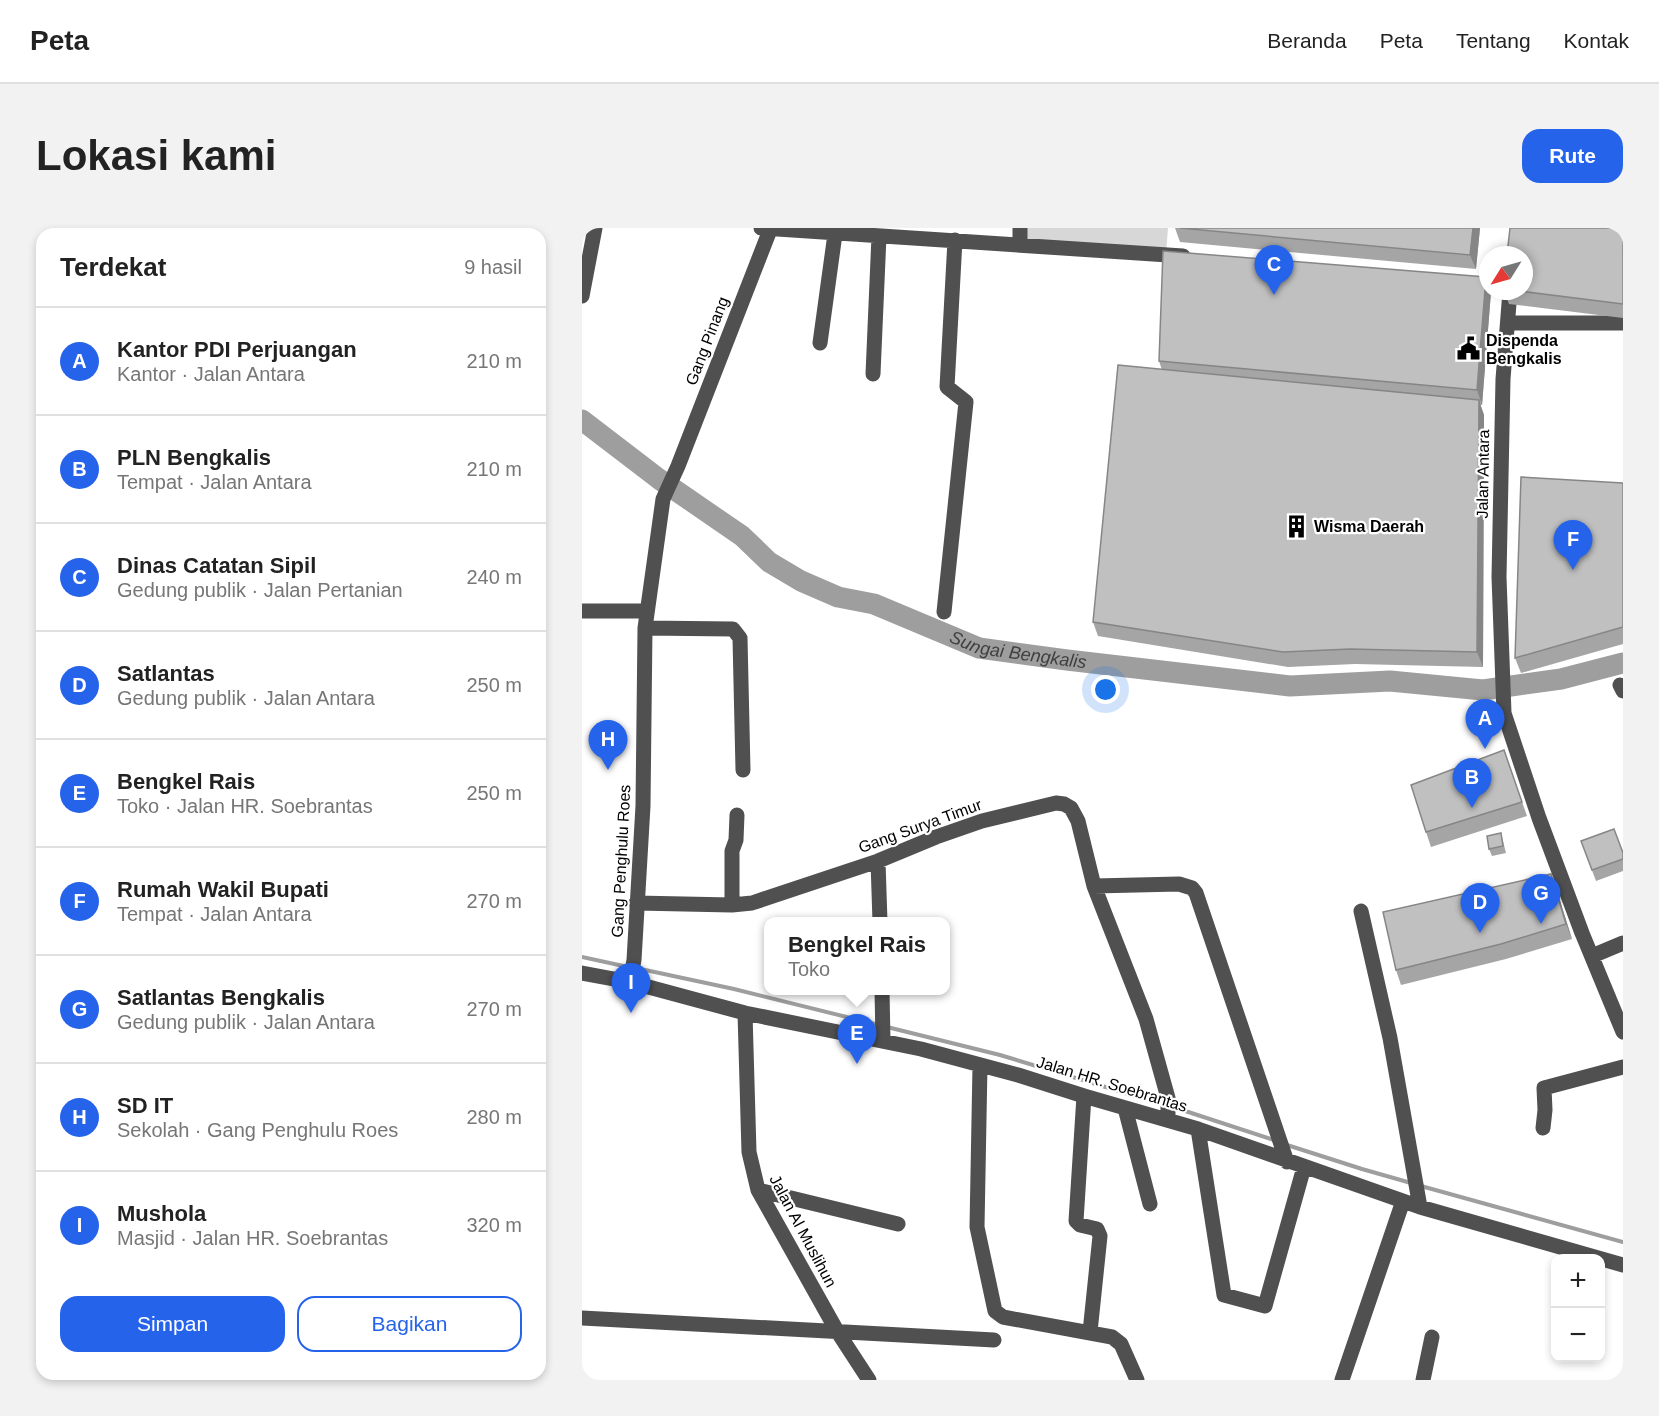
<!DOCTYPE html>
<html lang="id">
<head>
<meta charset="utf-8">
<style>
  :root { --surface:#fff; --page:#f2f2f2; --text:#222; --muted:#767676; --line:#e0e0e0; --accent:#2563eb }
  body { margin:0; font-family:Arial,sans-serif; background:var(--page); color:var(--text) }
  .controls { position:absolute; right:18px; bottom:18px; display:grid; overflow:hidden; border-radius:12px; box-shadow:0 3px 9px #0003 }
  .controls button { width:54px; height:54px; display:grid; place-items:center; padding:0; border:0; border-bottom:2px solid var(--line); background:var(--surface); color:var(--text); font:30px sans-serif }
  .compass { position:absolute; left:897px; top:18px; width:54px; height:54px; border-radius:50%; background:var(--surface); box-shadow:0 3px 9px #0003; rotate:233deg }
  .you { position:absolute; left:524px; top:462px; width:21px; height:21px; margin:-15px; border:4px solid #fff; border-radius:50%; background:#1a73e8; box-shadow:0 0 0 9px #1a73e833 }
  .badge { display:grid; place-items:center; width:39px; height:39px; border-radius:50%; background:var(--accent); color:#fff; font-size:20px; font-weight:700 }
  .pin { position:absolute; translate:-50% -50px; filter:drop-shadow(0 2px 3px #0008) }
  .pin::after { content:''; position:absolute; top:32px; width:21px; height:18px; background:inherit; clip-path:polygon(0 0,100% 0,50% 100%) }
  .popup { position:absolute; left:182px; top:689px; width:186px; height:78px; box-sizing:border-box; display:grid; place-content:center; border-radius:12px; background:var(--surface); filter:drop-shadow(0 2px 4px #0005); font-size:20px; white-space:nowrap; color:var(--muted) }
  .popup b { font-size:22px; color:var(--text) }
  .popup::after { content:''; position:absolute; left:50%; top:100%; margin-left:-12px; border:12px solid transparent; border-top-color:var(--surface) }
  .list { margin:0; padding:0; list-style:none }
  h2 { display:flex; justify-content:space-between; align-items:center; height:78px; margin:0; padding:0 24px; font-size:26px }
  h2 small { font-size:20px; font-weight:400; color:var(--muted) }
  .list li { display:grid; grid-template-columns:39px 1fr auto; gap:18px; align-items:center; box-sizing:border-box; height:108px; padding:0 24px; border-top:2px solid var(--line) }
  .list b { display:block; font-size:22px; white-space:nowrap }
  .list p { margin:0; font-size:20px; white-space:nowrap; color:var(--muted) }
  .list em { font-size:20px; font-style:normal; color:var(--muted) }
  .actions { display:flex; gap:12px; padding:18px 24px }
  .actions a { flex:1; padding:14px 0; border:2px solid var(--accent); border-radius:18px; text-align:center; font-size:21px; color:var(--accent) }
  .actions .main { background:var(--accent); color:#fff }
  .map { position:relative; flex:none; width:1041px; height:1152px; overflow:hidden; border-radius:18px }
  header { display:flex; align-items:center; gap:36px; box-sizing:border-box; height:84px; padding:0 30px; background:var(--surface); border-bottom:2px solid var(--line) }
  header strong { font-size:28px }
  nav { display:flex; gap:33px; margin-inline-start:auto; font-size:21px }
  .intro { display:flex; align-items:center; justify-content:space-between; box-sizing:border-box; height:144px; padding:0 36px }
  h1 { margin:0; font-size:42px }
  .button { padding:15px 27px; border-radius:18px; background:var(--accent); color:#fff; font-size:21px; font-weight:700 }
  main { display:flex; gap:36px; padding:0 36px }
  aside { flex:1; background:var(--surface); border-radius:18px; box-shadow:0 3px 9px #0003 }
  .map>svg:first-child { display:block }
</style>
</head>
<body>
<header>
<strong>Peta</strong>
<nav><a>Beranda</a><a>Peta</a><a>Tentang</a><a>Kontak</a></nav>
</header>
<div class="intro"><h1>Lokasi kami</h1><a class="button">Rute</a></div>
<main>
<aside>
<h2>Terdekat<small>9 hasil</small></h2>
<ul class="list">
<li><span class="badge">A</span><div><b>Kantor PDI Perjuangan</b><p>Kantor · Jalan Antara</p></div><em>210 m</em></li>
<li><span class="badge">B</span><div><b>PLN Bengkalis</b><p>Tempat · Jalan Antara</p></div><em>210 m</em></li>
<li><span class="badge">C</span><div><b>Dinas Catatan Sipil</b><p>Gedung publik · Jalan Pertanian</p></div><em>240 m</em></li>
<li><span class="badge">D</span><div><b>Satlantas</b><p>Gedung publik · Jalan Antara</p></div><em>250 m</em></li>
<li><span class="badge">E</span><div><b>Bengkel Rais</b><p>Toko · Jalan HR. Soebrantas</p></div><em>250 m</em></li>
<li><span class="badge">F</span><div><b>Rumah Wakil Bupati</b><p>Tempat · Jalan Antara</p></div><em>270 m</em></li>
<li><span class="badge">G</span><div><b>Satlantas Bengkalis</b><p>Gedung publik · Jalan Antara</p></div><em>270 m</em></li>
<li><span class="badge">H</span><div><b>SD IT</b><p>Sekolah · Gang Penghulu Roes</p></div><em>280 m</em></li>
<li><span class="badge">I</span><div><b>Mushola</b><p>Masjid · Jalan HR. Soebrantas</p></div><em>320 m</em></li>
</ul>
<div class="actions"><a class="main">Simpan</a><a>Bagikan</a></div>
</aside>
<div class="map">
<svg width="1041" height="1152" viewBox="0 0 1041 1152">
  <rect width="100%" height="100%" fill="#fff"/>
  <path fill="#d7d7d7" d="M 442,0 L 586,0 L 584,26 L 442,20 Z"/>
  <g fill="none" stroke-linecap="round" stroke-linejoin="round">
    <path stroke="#9e9e9e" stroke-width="4" d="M 0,729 L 46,739
      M 54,740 L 152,761 L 297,797
      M 305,799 L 418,827 L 583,877
      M 591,879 L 692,912
      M 705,917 L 780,941 L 829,955
      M 839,958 L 1041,1014"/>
    <path stroke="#9e9e9e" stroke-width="21" id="s1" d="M 0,192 L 77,251 L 160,308 L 187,334 L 219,353 L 256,369 L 292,376 L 397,420 L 485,432 L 708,458 L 808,453 L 901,462 L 979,451 L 1041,435"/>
    <path stroke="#505050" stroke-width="15" d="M 179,0 L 601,28
      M 438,0 L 438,16
      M 928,63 L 921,151 L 917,349 L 922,485 L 957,590 L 1000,705 L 1041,804
      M 0,68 L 13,0
      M 926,95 L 1041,95
      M 238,115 L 253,6
      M 291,146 L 297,8
      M 0,383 L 65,383
      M 362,384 L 384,174 L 365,159 L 373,12
      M 63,400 L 151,401 L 158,410 L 161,542
      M 1038,457 L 1041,463
      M 296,633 L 298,694
      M 512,658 L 597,656 L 610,660 L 614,665 L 705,934
      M 54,675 L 150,677 L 170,675 L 296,633 L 354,609 L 400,593 L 474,575 L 482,576 L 489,580 L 496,593 L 512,658 L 564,791 L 586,870 L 586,892
      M 150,677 L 150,623 L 154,612 L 155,587
      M 779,683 L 808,810 L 838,979
      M 1010,728 L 1041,715
      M 0,745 L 48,754 L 163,785 L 339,821 L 436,847 L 502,868 L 616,901 L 838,979 L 1041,1037
      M 48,754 L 52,732 L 61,578 L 63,400 L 81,271 L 96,238 L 188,2
      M 300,762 L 301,813
      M 163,785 L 167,924 L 176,962 L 255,1103 L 287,1152
      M 398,837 L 395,999 L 413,1083 L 421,1089 L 530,1109 L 539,1116 L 555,1152
      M 502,868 L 494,993 L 498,997 L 515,1001 L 518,1008 L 508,1104
      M 543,880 L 568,976
      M 961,900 L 963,882 L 962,860 L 1041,839
      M 616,901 L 642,1067 L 683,1078 L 722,939
      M 176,962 L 316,996
      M 0,1090 L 412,1112
      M 760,1152 L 821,973
      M 841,1152 L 850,1109"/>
  </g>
  <path fill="#a5a5a5" d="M 593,0 L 898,0 L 894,41 L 598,14 Z
    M 1041,0 L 1041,90 L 927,76 L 922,63 L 942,63 Z
    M 904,49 L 906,56 L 906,63 L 908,63 L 909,64 L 900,177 L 898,177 L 902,187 L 901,439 L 773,436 L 706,439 L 516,408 L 511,394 L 580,142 L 577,133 Z
    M 1041,255 L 1041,416 L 939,445 L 933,430 Z
    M 922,522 L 945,588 L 849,619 L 844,604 Z
    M 919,605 L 924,625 L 910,628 L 907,621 Z
    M 999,613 L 1041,625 L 1041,643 L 1014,653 Z
    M 974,660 L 990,711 L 924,731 L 819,757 L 814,742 Z"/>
  <path fill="#868686" d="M 891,0 L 898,0 L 894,41 L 888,27 Z
    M 904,49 L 906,56 L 906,63 L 908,63 L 909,64 L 900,177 L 895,162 Z
    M 897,172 L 902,187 L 901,439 L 895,424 Z
    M 969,646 L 974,660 L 990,711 L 984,696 Z"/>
  <path fill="#c0c0c0" stroke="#868686" stroke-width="1.5" d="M 598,0 L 891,0 L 888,27 Z
    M 928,0 L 1041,0 L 1041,76 L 937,63 L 942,63 L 942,27 L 925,27 Z
    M 581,23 L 904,49 L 895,162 L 577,133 Z
    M 536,137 L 897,172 L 895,424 L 768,421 L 701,424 L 511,394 Z
    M 939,249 L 1041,255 L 1041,399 L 933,430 Z
    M 922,522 L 940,574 L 844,604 L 829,557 Z
    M 1032,601 L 1041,625 L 1041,631 L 1010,642 L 999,613 Z
    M 919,605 L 921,618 L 907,621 L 905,608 Z
    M 969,646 L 984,696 L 919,716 L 814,742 L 801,684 Z"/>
  <defs>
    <symbol id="civic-bare" viewBox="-9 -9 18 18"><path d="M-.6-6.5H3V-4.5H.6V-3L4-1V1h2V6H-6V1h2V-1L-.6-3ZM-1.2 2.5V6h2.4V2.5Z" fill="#000" stroke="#fff" stroke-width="2.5" paint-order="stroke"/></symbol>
    <symbol id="building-bare" viewBox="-9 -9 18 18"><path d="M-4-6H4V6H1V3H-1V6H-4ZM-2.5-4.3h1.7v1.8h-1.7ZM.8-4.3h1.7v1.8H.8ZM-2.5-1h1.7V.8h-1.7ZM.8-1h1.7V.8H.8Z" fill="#000" stroke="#fff" stroke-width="2.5" paint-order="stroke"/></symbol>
  </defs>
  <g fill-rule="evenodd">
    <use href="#civic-bare" x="870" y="104" width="33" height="33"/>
    <use href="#building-bare" x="698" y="282" width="33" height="33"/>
  </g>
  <g text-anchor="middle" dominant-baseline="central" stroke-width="4.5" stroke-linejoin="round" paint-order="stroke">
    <g font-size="16" font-weight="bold" fill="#000" stroke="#fff" text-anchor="start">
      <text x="904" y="112">Dispenda<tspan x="904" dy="18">Bengkalis</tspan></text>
      <text x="732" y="298">Wisma Daerah</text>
    </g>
    <g font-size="16" fill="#000" stroke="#fff">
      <text transform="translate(125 113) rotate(-69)">Gang Pinang</text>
      <text transform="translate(901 246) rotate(-89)">Jalan Antara</text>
      <text transform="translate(338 598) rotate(-20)">Gang Surya Timur</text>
      <text transform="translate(39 633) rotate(-87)">Gang Penghulu Roes</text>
      <text transform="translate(530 856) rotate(17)">Jalan HR. Soebrantas</text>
      <text transform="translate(221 1003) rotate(62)">Jalan Al Muslihun</text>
    </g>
    <g font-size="18" font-style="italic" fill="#3f3f3f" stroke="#fff">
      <text stroke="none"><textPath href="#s1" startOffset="502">Sungai Bengkalis</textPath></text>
    </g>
  </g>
</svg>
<div class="controls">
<button>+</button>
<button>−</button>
</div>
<svg class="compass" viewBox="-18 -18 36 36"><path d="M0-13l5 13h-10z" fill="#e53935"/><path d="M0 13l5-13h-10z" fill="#767676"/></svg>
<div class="you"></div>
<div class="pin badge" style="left:903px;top:521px">A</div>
<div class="pin badge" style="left:890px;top:580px">B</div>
<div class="pin badge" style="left:692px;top:67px">C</div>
<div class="pin badge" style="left:898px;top:705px">D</div>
<div class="pin badge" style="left:275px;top:836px">E</div>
<div class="popup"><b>Bengkel Rais</b>Toko</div>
<div class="pin badge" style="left:991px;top:342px">F</div>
<div class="pin badge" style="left:959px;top:696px">G</div>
<div class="pin badge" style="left:26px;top:542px">H</div>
<div class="pin badge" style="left:49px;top:785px">I</div>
</div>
</main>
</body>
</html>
